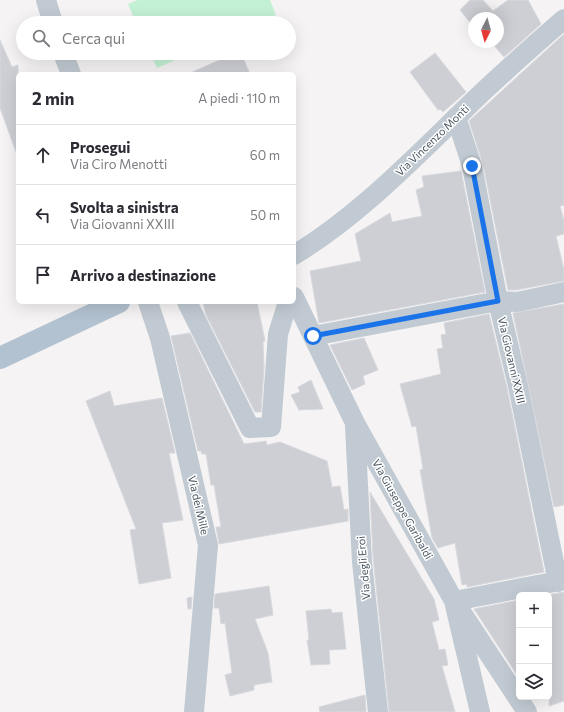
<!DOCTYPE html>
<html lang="it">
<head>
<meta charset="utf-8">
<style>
  :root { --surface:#fff; --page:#f7f7f7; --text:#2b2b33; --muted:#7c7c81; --line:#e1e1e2 }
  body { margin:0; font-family:Commissioner,sans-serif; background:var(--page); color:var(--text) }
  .controls { position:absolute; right:12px; bottom:12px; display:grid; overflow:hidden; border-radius:6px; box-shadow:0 4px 16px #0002 }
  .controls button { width:36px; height:36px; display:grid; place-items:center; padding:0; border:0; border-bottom:1px solid var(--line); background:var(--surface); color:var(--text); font:20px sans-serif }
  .compass { position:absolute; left:468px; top:12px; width:36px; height:36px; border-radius:50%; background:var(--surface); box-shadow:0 4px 16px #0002; rotate:186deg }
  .stop { position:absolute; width:12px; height:12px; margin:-9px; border:3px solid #1a73e8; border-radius:50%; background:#fff }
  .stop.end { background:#1a73e8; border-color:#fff; box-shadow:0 1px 4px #0008 }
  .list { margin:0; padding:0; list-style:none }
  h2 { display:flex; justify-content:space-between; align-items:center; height:52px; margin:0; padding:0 16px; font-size:17px }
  h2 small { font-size:13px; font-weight:400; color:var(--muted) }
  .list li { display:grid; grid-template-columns:26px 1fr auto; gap:12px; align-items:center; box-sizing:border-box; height:60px; padding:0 16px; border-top:1px solid var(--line) }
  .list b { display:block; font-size:15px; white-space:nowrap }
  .list p { margin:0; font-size:13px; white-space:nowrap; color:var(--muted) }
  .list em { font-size:13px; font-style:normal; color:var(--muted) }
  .icon { flex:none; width:22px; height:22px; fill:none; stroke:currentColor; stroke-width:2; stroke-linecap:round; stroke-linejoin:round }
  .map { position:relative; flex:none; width:564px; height:712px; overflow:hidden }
  .search { position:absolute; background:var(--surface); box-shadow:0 4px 16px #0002; left:16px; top:16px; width:280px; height:44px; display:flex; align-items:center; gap:10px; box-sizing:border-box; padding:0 14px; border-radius:22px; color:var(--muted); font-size:15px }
  .panel { position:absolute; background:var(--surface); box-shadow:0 4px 16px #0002; left:16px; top:72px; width:280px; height:232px; border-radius:6px }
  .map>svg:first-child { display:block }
</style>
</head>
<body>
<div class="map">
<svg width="564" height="712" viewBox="0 0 564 712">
  <rect width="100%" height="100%" fill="#f5f3f3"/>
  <path fill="#c3f1d5" d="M 137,0 L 270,0 L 276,15 L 258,23 L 136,23 L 128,4 Z
    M 150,53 L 191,53 L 157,68 Z"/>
  <path fill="#cdcfd5" stroke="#d7d9de" d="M 470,0 L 483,0 L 493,11 L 508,0 L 528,0 L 541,24 L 504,57 L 491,42 L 498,42 L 498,18 L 474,18 L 473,26 L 460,10 Z
    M 564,34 L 564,205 L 560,206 L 564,221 L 564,234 L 556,236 L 564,270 L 564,281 L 516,290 L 508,290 L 483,164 L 469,121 Z
    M 0,40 L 12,67 L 18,65 L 18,151 L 16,152 L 0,108 Z
    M 222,53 L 241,53 L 250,74 L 188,74 L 224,58 Z
    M 435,53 L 466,92 L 443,112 L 440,109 L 438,110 L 410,72 Z
    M 461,171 L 485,292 L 319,323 L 310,271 L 361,261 L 355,234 L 390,213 L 392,222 L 422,216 L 416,190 L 424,187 L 422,176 Z
    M 203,302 L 257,302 L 265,341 L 263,341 L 264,368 L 261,412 L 255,412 L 206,315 Z
    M 564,304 L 564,505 L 554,507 L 513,313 Z
    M 489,314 L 507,388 L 544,572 L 467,587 L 467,584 L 462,585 L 455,543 L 438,548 L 432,538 L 420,470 L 423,469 L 416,426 L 412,427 L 400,384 L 441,374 L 437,349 L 443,348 L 441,335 L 446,334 L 444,323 Z
    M 190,333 L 244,444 L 266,441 L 267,445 L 280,442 L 327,461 L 332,487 L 340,486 L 344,510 L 348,509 L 348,521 L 219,544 L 216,527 L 221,527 L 214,485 L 211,485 L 206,454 L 202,454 L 201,451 L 198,451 L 171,336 Z
    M 364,338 L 378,370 L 363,376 L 365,384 L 352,390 L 330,345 Z
    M 311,380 L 323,409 L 299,410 L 291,395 L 300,392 L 298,387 Z
    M 110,391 L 114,406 L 162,398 L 175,453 L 169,453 L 183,520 L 162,523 L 171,578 L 139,584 L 130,530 L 136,529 L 86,401 Z
    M 370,492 L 434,599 L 439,620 L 432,622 L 439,650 L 445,649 L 448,665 L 442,666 L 455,712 L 389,712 L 373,557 Z
    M 269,586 L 273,615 L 255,619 L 268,653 L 272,682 L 254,685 L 254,690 L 230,696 L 225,675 L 232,673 L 225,623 L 221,624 L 219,608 L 214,608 L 215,594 Z
    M 564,592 L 564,701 L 549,706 L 549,595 L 547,595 Z
    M 192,597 L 191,609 L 188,609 L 187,598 Z
    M 519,600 L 519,678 L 474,609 Z
    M 331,609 L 332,613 L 342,612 L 346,649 L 329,650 L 330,664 L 311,665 L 307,640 L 309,640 L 306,611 Z
    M 365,695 L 366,712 L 320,712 L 319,707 Z"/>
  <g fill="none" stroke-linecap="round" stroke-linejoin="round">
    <path stroke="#c1cad2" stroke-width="20" d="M 46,0 L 53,23
      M 63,53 L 71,74
      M 456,117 L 472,166 L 498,301 L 518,386 L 558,582
      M 294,255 C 357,217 410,162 463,111 C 495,79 530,49 564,19
      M 294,297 L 355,423 L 454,601 L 527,712
      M 148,302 L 160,338 L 208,545 L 194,712
      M 187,302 L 250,428 L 271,427 L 278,334 L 288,302
      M 313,336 L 498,301 L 517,302 L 564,292
      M 355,427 L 362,562 L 378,712
      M 480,712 L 454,601 L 564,580"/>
    <path stroke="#b3c2d1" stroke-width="22" d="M 0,358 L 119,302"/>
  </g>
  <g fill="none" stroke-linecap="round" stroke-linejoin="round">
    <path stroke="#1a73e8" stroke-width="5" d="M 313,336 L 498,301 L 472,166"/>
  </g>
  <g text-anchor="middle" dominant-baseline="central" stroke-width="3" stroke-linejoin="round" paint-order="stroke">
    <g font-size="11" fill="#4a5661" stroke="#fff">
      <text transform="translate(432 140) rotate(-44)">Via Vincenzo Monti</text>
      <text transform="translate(512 360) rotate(77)">Via Giovanni XXIII</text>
      <text transform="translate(199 505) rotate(77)">Via dei Mille</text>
      <text transform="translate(403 509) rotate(61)">Via Giuseppe Garibaldi</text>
      <text transform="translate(363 568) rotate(-95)">Via degli Eroi</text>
    </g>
  </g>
</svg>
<div class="controls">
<button>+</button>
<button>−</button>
<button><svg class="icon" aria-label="layers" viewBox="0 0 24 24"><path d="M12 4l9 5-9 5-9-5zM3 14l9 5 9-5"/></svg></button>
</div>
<svg class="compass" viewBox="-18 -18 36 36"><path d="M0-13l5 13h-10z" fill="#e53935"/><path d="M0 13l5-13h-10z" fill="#7c7c81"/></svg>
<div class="stop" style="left:313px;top:336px"></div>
<div class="stop end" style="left:472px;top:166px"></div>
<div class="search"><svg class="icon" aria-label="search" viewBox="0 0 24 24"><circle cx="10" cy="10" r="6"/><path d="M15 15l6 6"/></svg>Cerca qui</div>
<section class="panel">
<h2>2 min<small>A piedi · 110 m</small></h2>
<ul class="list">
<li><svg class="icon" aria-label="ahead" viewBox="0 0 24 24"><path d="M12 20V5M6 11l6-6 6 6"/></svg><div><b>Prosegui</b><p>Via Ciro Menotti</p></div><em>60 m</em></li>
<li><svg class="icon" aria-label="left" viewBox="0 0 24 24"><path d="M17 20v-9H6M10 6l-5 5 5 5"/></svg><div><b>Svolta a sinistra</b><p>Via Giovanni XXIII</p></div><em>50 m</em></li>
<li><svg class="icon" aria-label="arrive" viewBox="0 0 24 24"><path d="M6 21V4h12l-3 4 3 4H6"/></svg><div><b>Arrivo a destinazione</b></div></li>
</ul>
</section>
</div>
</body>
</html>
